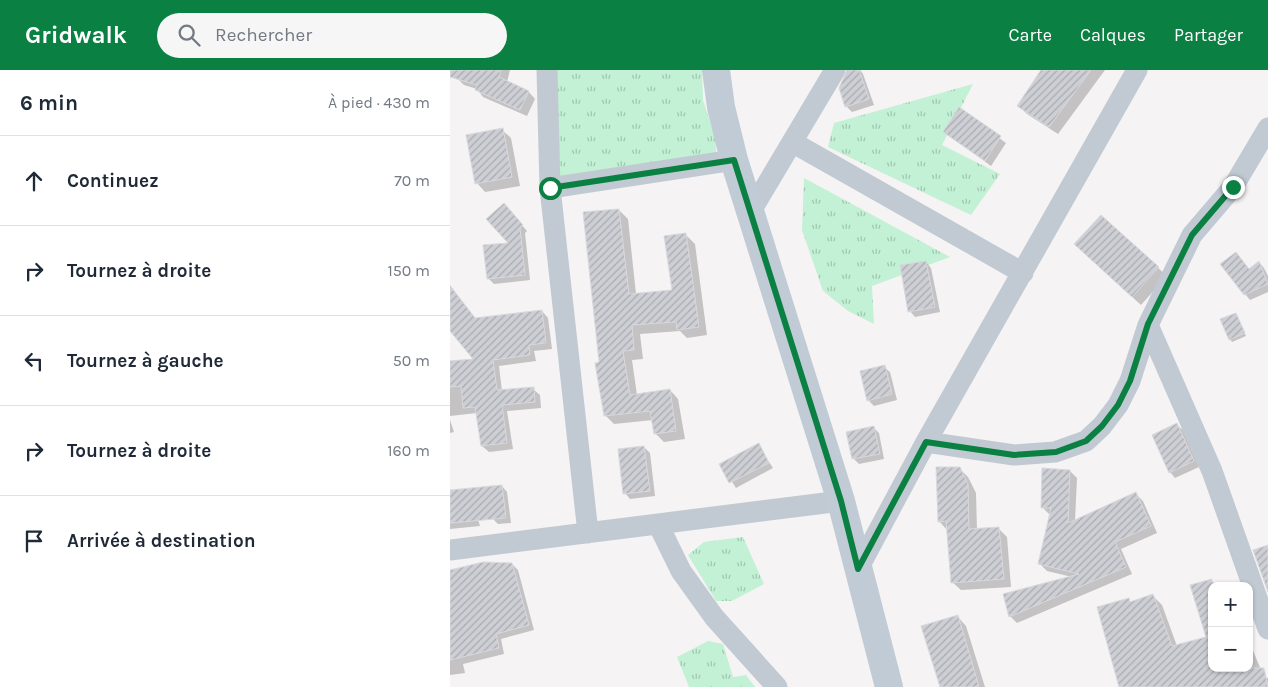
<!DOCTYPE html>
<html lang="fr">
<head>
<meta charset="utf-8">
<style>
  :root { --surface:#fff; --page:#f6f6f7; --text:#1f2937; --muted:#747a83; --line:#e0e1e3; --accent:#0b8043 }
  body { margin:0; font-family:Karla,sans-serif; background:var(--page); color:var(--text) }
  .controls { position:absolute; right:15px; bottom:15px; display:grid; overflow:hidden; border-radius:10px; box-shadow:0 1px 4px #0004 }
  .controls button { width:45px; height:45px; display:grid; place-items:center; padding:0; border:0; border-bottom:1px solid var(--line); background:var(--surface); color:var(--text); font:25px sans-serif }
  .stop { position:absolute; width:15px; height:15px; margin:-11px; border:4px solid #0b8043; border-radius:50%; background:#fff }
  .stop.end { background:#0b8043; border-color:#fff; box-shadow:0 1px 5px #0008 }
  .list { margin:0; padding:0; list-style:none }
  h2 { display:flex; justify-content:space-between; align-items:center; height:65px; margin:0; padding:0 20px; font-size:21px }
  h2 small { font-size:16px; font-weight:400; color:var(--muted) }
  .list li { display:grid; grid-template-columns:32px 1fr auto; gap:15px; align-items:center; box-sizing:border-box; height:90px; padding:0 20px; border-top:1px solid var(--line) }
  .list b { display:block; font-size:19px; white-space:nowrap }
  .list em { font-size:16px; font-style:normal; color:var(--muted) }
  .icon { flex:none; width:28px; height:28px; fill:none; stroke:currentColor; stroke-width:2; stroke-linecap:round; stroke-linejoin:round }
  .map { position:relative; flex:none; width:818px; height:617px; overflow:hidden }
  header { display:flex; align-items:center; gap:30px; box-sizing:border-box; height:70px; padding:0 25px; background:var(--accent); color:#fff }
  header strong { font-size:24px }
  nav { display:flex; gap:28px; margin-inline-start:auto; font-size:18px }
  .search { width:350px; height:45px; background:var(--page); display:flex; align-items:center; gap:12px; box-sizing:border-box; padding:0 18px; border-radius:28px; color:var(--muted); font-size:19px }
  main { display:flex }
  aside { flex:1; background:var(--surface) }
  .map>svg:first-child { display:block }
</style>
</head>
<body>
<header>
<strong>Gridwalk</strong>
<div class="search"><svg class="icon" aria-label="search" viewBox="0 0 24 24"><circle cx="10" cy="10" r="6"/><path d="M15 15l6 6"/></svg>Rechercher</div>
<nav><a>Carte</a><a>Calques</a><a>Partager</a></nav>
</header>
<main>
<aside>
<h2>6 min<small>À pied · 430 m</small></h2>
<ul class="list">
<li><svg class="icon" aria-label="ahead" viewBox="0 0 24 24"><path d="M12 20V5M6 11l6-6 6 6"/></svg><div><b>Continuez</b></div><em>70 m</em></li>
<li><svg class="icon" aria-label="right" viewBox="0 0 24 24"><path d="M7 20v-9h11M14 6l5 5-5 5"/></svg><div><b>Tournez à droite</b></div><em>150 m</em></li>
<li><svg class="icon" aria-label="left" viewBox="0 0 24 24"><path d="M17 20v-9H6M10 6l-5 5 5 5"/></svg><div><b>Tournez à gauche</b></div><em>50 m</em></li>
<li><svg class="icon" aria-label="right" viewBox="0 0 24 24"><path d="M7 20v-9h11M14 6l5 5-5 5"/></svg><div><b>Tournez à droite</b></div><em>160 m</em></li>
<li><svg class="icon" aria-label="arrive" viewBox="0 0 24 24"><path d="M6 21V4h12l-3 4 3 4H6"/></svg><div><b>Arrivée à destination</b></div></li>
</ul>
</aside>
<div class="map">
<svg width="818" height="617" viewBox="0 0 818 617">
  <defs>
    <pattern id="grass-tufts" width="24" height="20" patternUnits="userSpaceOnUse" patternTransform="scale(1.25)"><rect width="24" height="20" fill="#c3f1d5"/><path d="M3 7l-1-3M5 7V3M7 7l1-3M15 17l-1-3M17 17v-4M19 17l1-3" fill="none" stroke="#a0c6b0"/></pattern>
    <pattern id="building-hatch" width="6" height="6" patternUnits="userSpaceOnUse" patternTransform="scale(1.25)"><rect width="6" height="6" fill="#cdcfd5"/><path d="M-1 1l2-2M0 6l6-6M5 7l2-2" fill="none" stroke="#a8abb0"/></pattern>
  </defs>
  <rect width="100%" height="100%" fill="#f5f3f3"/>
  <path fill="url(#grass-tufts)" d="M 97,0 L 252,0 L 253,30 L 265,67 L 267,92 L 100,118 Z
    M 523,14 L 492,75 L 550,104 L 521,145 L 378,77 L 384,53 Z
    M 354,108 L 500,187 L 422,216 L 424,254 L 398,241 L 373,221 L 352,160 Z
    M 293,467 L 314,514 L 282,531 L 266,531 L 238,485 L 254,472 Z
    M 258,571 L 273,574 L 283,607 L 296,605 L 305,617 L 239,617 L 227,587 Z"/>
  <path fill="#0003" d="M 6,0 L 60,0 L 57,12 L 79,22 L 85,29 L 77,46 L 33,27 L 27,19 L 14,15 L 7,8 Z
    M 402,0 L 410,0 L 413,4 L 424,35 L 402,42 L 396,36 Z
    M 592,0 L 655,0 L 608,64 L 577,44 L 569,36 Z
    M 509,38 L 556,73 L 541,96 L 494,62 Z
    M 52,60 L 61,68 L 70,116 L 35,122 L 27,113 Z
    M 59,140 L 77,161 L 75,163 L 80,210 L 44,214 L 38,208 L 60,174 Z
    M 169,140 L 178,149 L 186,224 L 223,221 L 236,165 L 245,174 L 257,265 L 237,268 L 230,261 L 190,264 L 193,289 L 182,290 L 187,325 L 220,320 L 228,329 L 235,369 L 214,372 L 205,363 L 203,350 L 164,354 L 155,345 L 150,293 Z
    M 651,146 L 717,206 L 691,235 L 634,183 Z
    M 791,189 L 800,200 L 809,192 L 814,198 L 818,206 L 818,222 L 800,230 L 795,224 Z
    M 476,192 L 481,198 L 490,242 L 465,247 L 460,241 Z
    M 0,215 L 26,249 L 92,241 L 98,248 L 102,279 L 84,281 L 86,291 L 49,296 L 52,321 L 83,319 L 90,325 L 91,338 L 57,341 L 63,379 L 39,382 L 32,376 L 27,343 L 0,346 L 0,292 L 25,290 L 0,259 Z
    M 786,244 L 796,266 L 782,272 L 780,269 Z
    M 434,297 L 440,302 L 447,330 L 424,336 L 418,330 Z
    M 0,350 L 4,362 L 0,363 Z
    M 727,355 L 733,360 L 749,397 L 725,408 L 720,402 Z
    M 424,358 L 429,363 L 434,389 L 409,394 L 403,388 Z
    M 308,375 L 323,398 L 286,418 L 271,395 Z
    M 194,377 L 200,383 L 205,426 L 180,429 L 175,423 Z
    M 509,398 L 518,407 L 526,423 L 527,460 L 549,459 L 557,467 L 561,517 L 511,520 L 502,512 L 497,460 L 489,451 Z
    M 620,401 L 627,408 L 625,451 L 686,424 L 693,431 L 707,463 L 671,479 L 682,504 L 567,553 L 560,546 L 622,507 L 597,501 L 590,494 L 600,445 L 592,437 Z
    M 52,416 L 57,422 L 61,453 L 48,454 L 43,449 Z
    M 0,421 L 21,425 L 30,456 L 0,459 Z
    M 62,494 L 68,500 L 84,560 L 51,569 L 54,584 L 13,594 L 15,603 L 0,605 L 0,501 Z
    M 761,510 L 767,516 L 762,516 L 762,598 L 799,598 L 799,571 L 814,607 L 818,608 L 818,617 L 670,617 L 678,530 L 681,533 L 703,526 L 712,535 L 727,576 L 757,567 Z
    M 507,546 L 516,556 L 535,617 L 491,617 Z"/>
  <path fill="url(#building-hatch)" stroke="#d7d9de" d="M 0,0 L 51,0 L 49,7 L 79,21 L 70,40 L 25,20 L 27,15 L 0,7 Z
    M 397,0 L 409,0 L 419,29 L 395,37 L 389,18 Z
    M 591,0 L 641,0 L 599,57 L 567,36 Z
    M 509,37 L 551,66 L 535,91 L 493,62 Z
    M 53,58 L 62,107 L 25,114 L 16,65 Z
    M 54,133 L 73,155 L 70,158 L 75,205 L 37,209 L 33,175 L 58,173 L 36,149 Z
    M 169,139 L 179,224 L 222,220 L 214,166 L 236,163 L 249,257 L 227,260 L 226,252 L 182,255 L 184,280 L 173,281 L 180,325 L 220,319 L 226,361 L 204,364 L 200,341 L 154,346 L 145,293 L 149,292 L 133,142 Z
    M 651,145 L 709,197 L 682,227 L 624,174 Z
    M 786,182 L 799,199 L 809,191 L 818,214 L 794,225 L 770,194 Z
    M 476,191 L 485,237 L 458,242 L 450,195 Z
    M 0,216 L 25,248 L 92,240 L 96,273 L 79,275 L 80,285 L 43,290 L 47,320 L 84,317 L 85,332 L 52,335 L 57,373 L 31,376 L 25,337 L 13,338 L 11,316 L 0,317 L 0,291 L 23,289 L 0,261 Z
    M 786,243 L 795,263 L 779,270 L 770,249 Z
    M 435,295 L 442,324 L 417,331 L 410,301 Z
    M 727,353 L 744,391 L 719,403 L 702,365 Z
    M 424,356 L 430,384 L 402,389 L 396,362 Z
    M 309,373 L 319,393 L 279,413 L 269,394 Z
    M 194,376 L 200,421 L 173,424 L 168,379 Z
    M 486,397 L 510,397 L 518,414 L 519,459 L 549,457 L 554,509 L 501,513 L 496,451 L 488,452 Z
    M 592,398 L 620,400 L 618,453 L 686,422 L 701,456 L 665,472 L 676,497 L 559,547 L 553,524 L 629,504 L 588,494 L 601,438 L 591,438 Z
    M 52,415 L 56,448 L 0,453 L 0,420 Z
    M 818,475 L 818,522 L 803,480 Z
    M 33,492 L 62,493 L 79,555 L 46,564 L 49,578 L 0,590 L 0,500 Z
    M 762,509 L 762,598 L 814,598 L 818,617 L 669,617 L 647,537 L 679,528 L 680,532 L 703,524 L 722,576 L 756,567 L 740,515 Z
    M 508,545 L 529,617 L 490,617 L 471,556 Z"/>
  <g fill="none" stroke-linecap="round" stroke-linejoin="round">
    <path stroke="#c1cad2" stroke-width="21" d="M 97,0 L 100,118 L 138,463
      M 342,72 L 573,203
      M 100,118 L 284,90
      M 301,141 L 385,0
      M 698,255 L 762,401 L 818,559
      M 476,372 L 564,385 L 605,382 L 636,371 L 652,356 L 668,335 L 680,311 L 698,255 L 742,165 L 783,117 L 818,58
      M 208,454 L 231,501 L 264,547 L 327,617
      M 0,480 L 391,431
      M 408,499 L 476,372 L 687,0"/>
    <path stroke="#c1cbd6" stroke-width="28" d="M 266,0 L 271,37 L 284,90 L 391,431 L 439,617"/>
  </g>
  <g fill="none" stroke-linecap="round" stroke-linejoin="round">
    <path stroke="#0b8043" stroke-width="6" d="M 100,118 L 284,90 L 391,431 L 408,499 L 476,372 L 564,385 L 606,382 L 636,371 L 652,356 L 668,335 L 680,311 L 698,254 L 742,165 L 783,117"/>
  </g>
</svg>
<div class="controls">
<button>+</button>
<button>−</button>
</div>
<div class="stop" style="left:100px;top:118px"></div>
<div class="stop end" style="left:783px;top:117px"></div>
</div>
</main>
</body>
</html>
